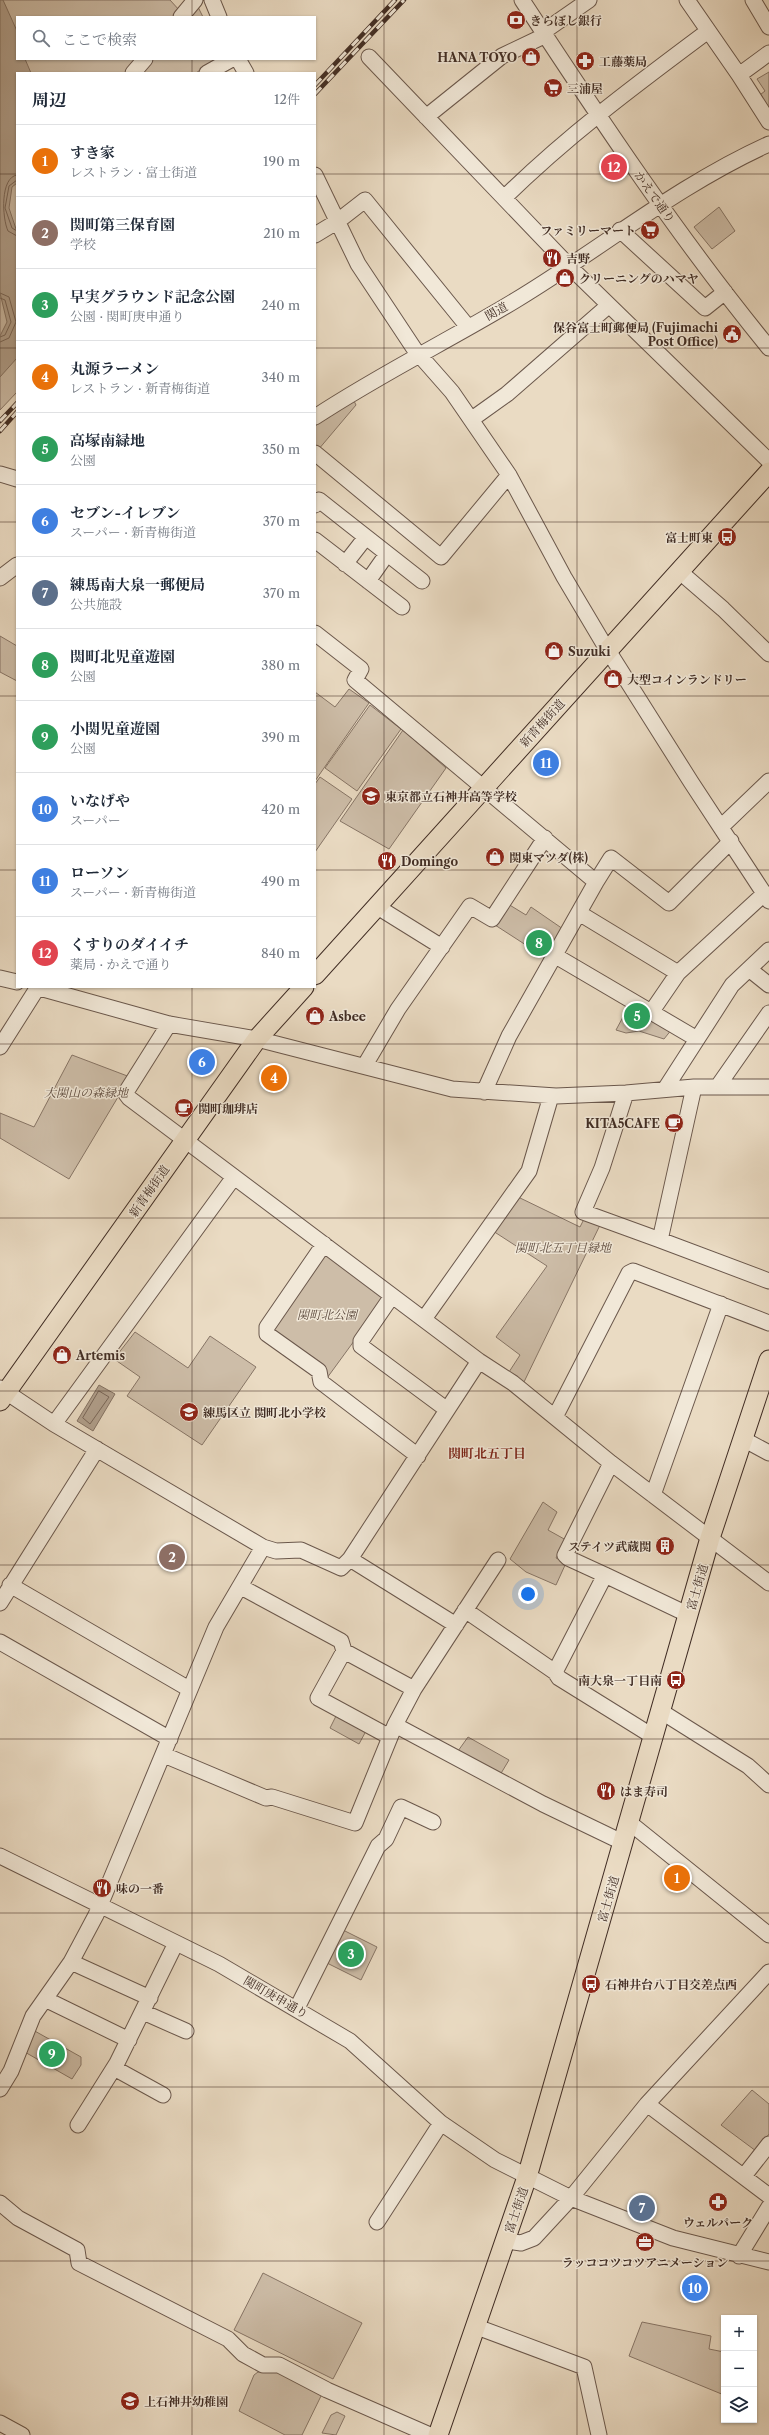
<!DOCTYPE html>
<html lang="ja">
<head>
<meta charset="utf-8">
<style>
  :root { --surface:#fff; --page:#f6f6f7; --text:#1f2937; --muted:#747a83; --line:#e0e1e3; --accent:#7c3aed }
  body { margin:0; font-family:"Libre Caslon Text","Noto Serif JP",serif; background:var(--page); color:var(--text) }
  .controls { position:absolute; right:12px; bottom:12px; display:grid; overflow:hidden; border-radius:0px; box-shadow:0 1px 3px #0004 }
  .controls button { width:36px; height:36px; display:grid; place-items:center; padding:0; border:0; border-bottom:1px solid var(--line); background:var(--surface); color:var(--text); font:20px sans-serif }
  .you { position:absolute; left:528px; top:1594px; width:14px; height:14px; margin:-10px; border:3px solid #fff; border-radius:50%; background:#1a73e8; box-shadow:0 0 0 6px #1a73e833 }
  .badge { display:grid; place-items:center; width:26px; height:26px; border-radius:50%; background:var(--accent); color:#fff; font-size:13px; font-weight:700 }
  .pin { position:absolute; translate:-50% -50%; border:2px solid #fff; box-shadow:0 1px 4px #0006 }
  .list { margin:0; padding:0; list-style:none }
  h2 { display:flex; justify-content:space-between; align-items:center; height:52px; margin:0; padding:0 16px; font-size:17px }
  h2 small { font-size:13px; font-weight:400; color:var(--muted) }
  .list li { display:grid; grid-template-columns:26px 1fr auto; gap:12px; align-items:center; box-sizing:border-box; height:72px; padding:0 16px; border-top:1px solid var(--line) }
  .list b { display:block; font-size:15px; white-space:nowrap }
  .list p { margin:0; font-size:13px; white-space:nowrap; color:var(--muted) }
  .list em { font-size:13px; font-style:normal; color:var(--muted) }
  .icon { flex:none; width:22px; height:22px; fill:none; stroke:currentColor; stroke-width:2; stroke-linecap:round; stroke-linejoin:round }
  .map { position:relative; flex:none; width:769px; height:2435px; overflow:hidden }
  .search { position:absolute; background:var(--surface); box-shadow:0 1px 3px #0004; left:16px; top:16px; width:300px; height:44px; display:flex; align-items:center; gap:10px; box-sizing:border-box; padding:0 14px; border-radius:0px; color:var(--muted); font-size:15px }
  .panel { position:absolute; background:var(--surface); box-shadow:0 1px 3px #0004; left:16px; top:72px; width:300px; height:916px; border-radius:0px }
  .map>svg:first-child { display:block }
</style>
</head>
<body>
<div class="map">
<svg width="769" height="2435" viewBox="0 0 769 2435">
  <rect width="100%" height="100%" fill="#eadbc3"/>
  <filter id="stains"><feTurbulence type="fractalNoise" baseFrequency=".005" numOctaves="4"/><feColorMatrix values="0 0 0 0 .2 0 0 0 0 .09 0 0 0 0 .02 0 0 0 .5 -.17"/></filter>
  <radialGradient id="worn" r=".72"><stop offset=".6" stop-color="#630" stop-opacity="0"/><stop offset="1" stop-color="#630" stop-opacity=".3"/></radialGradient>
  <path fill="#cdbda8" stroke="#877566" d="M 0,0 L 170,0 L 180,11 L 197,5 L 203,17 L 17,17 L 17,59 L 215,59 L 196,73 L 17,73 L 17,392 L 0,410 Z
    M 769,72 L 769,115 L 756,98 L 765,91 L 757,79 Z
    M 719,207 L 735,231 L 712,249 L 694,227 Z
    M 354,401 L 356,405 L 318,450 L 315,447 L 315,426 Z
    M 0,636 L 17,646 L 17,681 L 0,672 Z
    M 349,689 L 369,703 L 315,781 L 315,692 L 335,707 Z
    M 370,705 L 401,729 L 357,791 L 325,768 Z
    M 403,730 L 446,768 L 389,849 L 340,821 Z
    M 320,777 L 352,799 L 315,852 L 315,784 Z
    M 508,904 L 526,915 L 531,907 L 563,929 L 546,958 L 495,925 Z
    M 630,1004 L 672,1029 L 664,1039 L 639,1031 L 626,1033 L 616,1030 Z
    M 72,1055 L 130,1077 L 69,1179 L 0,1138 L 0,1113 L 34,1127 Z
    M 516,1196 L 580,1227 L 585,1217 L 601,1223 L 523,1384 L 509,1372 L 520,1355 L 496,1337 L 547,1266 L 493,1231 Z
    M 325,1251 L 383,1294 L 384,1300 L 327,1378 L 273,1330 Z
    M 135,1332 L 188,1368 L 210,1336 L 256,1367 L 202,1445 L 127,1396 L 140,1377 L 114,1359 Z
    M 543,1502 L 557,1512 L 548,1530 L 566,1540 L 556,1558 L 566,1563 L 556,1585 L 526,1572 L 510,1559 Z
    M 337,1714 L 366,1731 L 359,1744 L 330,1728 Z
    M 468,1737 L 509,1760 L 500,1775 L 458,1751 Z
    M 341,1929 L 377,1947 L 361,1980 L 325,1962 Z
    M 33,2030 L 81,2057 L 81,2065 L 72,2079 L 23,2051 Z
    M 752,2090 L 769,2104 L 769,2134 L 756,2151 L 721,2125 Z
    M 263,2273 L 362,2323 L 333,2379 L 234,2330 Z
    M 642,2322 L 711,2336 L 709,2349 L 724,2352 L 724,2395 L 629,2356 Z
    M 275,2369 L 319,2390 L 321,2396 L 302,2435 L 285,2435 L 239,2411 L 254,2375 L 258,2372 Z
    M 337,2412 L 345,2416 L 336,2435 L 322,2433 L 331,2415 Z"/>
  <path fill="#b1a08d" stroke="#847263" d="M 0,0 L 3,0 L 17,31 L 17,59 L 25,59 L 31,73 L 17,73 L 17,183 L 12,187 L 9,208 L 17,232 L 17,358 L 0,377 L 0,336 L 7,322 L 0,293 Z
    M 99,1385 L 115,1394 L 93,1431 L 77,1421 Z"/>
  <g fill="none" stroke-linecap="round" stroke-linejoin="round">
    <path stroke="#796658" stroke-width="1" d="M 17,175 C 0,177 2,218 8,231 L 17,236
      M 17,180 L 9,186 L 5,208 L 12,228 L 17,231
      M 0,293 L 9,297 L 16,322 L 9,338 L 0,342
      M 0,298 L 5,300 L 11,322 L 5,335 L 0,337
      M 99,1391 L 109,1397 L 90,1424 L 83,1418 Z"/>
    <defs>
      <path id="minor" d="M 212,0 L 219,17
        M 522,0 C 600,119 679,238 769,348
        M 687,0 L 739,75 L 769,122
        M 753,0 L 769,27
        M 181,17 L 195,0
        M 543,32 L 589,0
        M 369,57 L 571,268 L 769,461
        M 238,59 L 246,73
        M 133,73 L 145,59
        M 207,73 L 232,59
        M 739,75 L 769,53
        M 426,117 L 502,56 L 546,35
        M 315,175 L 358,264 L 415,350 L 452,392 L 509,475 L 564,577 L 602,641 L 691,782 L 769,901
        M 504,198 C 568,135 637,84 708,31
        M 620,230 L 705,308 L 725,292
        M 315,235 L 338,221 L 365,200 L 468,327
        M 315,417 C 380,374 450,340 516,300 C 602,248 678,185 769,144
        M 472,419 L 507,394 L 608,306
        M 315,453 L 441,557 L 509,475
        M 0,474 L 17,479
        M 315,505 L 319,500 L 422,581
        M 315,540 L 402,607
        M 345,564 L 366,537
        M 679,571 L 723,609 L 769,654
        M 0,578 L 17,565
        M 368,581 L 387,554
        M 315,633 L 361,669 L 355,680 L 596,882
        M 721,827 L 769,781
        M 376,906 L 442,947
        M 579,913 L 678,973
        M 554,955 L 697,1039
        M 749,969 L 769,985
        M 0,978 L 17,982
        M 36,987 L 169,1024 L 257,1039 L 452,1089 L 556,1096 L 626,1093 L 694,1087 L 769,1087
        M 652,1011 L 678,973 L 765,893
        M 169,1024 L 128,1089 L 126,1094 L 129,1098 L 479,1361 L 513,1383 L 611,1463 L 769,1583
        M 0,1047 L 38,987
        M 365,1065 L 398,1009 L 470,906 L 492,919 L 545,838
        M 718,1086 L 769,1013
        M 694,1087 L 660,1240 L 769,1281
        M 665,1089 L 732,985 L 769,950
        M 484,1092 L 509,1036 L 596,882 L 611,858 L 669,903 L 731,841
        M 626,1093 L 602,1168 L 583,1212 L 660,1240
        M 324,1244 L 267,1327 L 267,1334 L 319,1371 L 321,1382 L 418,1456
        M 392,1296 L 361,1341 L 361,1346 L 446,1409
        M 424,1319 L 529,1171 L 551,1096
        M 0,1388 L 54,1424 L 263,1547 L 276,1551 L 301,1550 L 341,1568 L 350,1559 L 479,1361
        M 555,1417 L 629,1273 L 633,1271 L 769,1323
        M 54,1424 L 234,1177
        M 743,1439 L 769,1453
        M 653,1495 L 721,1304
        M 350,1559 L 456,1625
        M 605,1575 L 689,1615
        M 10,1585 L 189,1689
        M 241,1587 L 341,1641 L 344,1651
        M 0,1603 L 97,1449
        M 465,1610 L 555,1672 L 559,1678 L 654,1737
        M 0,1642 L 170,1739
        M 555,1672 L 605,1575 L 568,1558 L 565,1555 L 611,1463
        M 662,1712 L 748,1766 L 769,1785
        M 395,1725 L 543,1804 L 624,1843
        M 390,1737 L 318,1698 L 344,1651 L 414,1689
        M 164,1755 L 266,1798 L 272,1797 L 355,1823 L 395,1725 L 414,1689 L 498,1560
        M 630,1823 L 769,1935
        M 0,1856 L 219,1964 L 350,2041 L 441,2123 L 495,2160 L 571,2198 L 673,2238 L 769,2262
        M 71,1962 L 150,1998
        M 45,1999 L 129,2040
        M 297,2008 L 378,1846 L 386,1839 L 401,1807 L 433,1822
        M 143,2012 L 186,2031
        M 114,2068 L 163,2095
        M 0,2089 L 11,2071 L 33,2016 L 71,1962 L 96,1915 L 216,1627 L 263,1547
        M 647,2104 L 769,2196
        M 78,2125 L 117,2063 L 176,1943
        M 744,2176 L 769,2144
        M 0,2203 L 18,2218 L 77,2250 L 79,2263 L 228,2339 L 243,2354 L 263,2365 L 279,2365 L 327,2390 L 430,2435
        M 377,2222 L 441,2123
        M 506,2241 L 521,2243 L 534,2238 L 571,2198 L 647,2104 L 769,1972
        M 739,2256 L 769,2207
        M 477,2327 L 584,2367 L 599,2435
        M 0,2423 L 22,2435"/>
      <path id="major" d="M 315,975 L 769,472
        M 0,1401 L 257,1039 L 304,987
        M 438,2435 L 527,2177 L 710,1538 L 769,1360"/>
    </defs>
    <use href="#minor" stroke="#6b584c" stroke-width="17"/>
    <use href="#major" stroke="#412d24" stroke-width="21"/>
    <use href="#minor" stroke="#f1e8d8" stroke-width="15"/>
    <use href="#major" stroke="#eadbc3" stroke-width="19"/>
    <defs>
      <path id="rail" d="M 315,85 L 395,0
        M 315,94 L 404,0
        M 0,421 L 17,403
        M 0,431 L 17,412"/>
    </defs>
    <use href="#rail" stroke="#412d24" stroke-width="4.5"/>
    <use href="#rail" stroke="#f1e8d8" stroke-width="3" stroke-dasharray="9" stroke-linecap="butt"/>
  </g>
  <path fill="none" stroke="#412d24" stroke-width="1" stroke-opacity="0.55" d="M 192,0 L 192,17M 384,0 L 384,2435M 577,0 L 577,2435M 192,59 L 192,73M 0,174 L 17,174M 315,174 L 769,174M 0,348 L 17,348M 315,348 L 769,348M 0,522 L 17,522M 315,522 L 769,522M 0,696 L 17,696M 315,696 L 769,696M 0,870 L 17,870M 315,870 L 769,870M 192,987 L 192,2435M 0,1044 L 769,1044M 0,1218 L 769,1218M 0,1391 L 769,1391M 0,1565 L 769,1565M 0,1739 L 769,1739M 0,1913 L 769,1913M 0,2087 L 769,2087M 0,2261 L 769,2261"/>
  <defs>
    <symbol id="bank-disc" viewBox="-11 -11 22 22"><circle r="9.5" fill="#8f2418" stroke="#f1e8d8"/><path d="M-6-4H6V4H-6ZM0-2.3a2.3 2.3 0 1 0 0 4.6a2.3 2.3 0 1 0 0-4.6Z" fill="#fff"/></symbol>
    <symbol id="shop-disc" viewBox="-11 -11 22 22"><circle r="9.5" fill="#8f2418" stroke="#f1e8d8"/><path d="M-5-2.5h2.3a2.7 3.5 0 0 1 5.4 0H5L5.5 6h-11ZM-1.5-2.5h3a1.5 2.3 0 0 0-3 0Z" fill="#fff"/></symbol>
    <symbol id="pharmacy-disc" viewBox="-11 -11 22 22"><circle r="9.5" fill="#8f2418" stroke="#f1e8d8"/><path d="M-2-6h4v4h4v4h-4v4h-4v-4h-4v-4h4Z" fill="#fff"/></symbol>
    <symbol id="supermarket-disc" viewBox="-11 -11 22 22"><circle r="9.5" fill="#8f2418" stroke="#f1e8d8"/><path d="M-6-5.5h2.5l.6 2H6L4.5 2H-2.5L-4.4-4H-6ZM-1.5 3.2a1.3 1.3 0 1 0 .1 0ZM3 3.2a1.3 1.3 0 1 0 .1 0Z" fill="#fff"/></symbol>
    <symbol id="restaurant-disc" viewBox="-11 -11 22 22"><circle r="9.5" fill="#8f2418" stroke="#f1e8d8"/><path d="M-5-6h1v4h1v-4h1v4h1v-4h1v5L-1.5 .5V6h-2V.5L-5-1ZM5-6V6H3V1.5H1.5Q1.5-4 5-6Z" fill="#fff"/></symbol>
    <symbol id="civic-disc" viewBox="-11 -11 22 22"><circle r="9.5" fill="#8f2418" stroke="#f1e8d8"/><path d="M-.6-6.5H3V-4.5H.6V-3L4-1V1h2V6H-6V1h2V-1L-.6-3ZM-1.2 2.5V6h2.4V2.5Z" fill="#fff"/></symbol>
    <symbol id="bus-disc" viewBox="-11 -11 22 22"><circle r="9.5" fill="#8f2418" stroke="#f1e8d8"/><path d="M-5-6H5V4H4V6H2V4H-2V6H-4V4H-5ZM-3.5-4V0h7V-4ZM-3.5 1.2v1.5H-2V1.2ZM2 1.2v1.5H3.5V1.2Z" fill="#fff"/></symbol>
    <symbol id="school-disc" viewBox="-11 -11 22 22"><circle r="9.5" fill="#8f2418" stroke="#f1e8d8"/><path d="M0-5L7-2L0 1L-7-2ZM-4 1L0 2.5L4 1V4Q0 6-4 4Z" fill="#fff"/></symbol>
    <symbol id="cafe-disc" viewBox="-11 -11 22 22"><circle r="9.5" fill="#8f2418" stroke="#f1e8d8"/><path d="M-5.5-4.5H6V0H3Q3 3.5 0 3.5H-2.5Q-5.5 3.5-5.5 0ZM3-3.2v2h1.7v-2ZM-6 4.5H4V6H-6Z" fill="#fff"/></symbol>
    <symbol id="building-disc" viewBox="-11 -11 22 22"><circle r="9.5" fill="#8f2418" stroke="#f1e8d8"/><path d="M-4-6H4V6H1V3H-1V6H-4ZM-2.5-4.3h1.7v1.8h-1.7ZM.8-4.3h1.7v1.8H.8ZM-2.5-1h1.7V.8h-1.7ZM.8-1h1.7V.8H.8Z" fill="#fff"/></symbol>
    <symbol id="office-disc" viewBox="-11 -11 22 22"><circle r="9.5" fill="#8f2418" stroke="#f1e8d8"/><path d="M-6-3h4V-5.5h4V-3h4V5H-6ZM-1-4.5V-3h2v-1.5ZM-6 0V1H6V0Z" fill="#fff"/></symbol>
  </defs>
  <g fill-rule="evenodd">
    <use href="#bank-disc" x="505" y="9" width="22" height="22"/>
    <use href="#shop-disc" x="520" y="46" width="22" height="22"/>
    <use href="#pharmacy-disc" x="574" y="50" width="22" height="22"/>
    <use href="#supermarket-disc" x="542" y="77" width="22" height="22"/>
    <use href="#supermarket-disc" x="639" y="219" width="22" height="22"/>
    <use href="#restaurant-disc" x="541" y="247" width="22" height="22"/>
    <use href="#shop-disc" x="554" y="267" width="22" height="22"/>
    <use href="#civic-disc" x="721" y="323" width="22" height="22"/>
    <use href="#bus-disc" x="716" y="526" width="22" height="22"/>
    <use href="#shop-disc" x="543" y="640" width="22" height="22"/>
    <use href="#shop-disc" x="602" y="668" width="22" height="22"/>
    <use href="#school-disc" x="360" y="785" width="22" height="22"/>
    <use href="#shop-disc" x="484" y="846" width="22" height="22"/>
    <use href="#restaurant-disc" x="376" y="850" width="22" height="22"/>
    <use href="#shop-disc" x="304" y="1005" width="22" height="22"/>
    <use href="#cafe-disc" x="173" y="1097" width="22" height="22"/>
    <use href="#cafe-disc" x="663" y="1112" width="22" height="22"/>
    <use href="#shop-disc" x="51" y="1344" width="22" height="22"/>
    <use href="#school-disc" x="178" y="1401" width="22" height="22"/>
    <use href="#building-disc" x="654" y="1535" width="22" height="22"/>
    <use href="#bus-disc" x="665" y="1669" width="22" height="22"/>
    <use href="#restaurant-disc" x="595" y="1780" width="22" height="22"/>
    <use href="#restaurant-disc" x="91" y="1877" width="22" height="22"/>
    <use href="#bus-disc" x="580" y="1973" width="22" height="22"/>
    <use href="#pharmacy-disc" x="707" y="2191" width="22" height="22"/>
    <use href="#office-disc" x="634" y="2231" width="22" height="22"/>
    <use href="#school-disc" x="119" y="2390" width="22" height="22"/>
  </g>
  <g text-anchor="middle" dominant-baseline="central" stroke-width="3" stroke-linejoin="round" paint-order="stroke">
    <g font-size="12" font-weight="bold" fill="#412d24" stroke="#f1e8d8" text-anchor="start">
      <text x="530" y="20">きらぼし銀行</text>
      <text x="517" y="57" text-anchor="end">HANA TOYO</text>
      <text x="599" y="61">工藤薬局</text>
      <text x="567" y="88">三浦屋</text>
      <text x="636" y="230" text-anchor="end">ファミリーマート</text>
      <text x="566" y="258">吉野</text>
      <text x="579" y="278">クリーニングのハマヤ</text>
      <text x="718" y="327" text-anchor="end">保谷富士町郵便局 (Fujimachi<tspan x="718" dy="14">Post Office)</tspan></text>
      <text x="713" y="537" text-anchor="end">富士町東</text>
      <text x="568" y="651">Suzuki</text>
      <text x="627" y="679">大型コインランドリー</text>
      <text x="385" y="796">東京都立石神井高等学校</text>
      <text x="509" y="857">関東マツダ(株)</text>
      <text x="401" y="861">Domingo</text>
      <text x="329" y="1016">Asbee</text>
      <text x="198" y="1108">関町珈琲店</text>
      <text x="660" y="1123" text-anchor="end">KITA5CAFE</text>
      <text x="76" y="1355">Artemis</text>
      <text x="203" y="1412">練馬区立 関町北小学校</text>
      <text x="651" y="1546" text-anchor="end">ステイツ武蔵関</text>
      <text x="662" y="1680" text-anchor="end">南大泉一丁目南</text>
      <text x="620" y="1791">はま寿司</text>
      <text x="116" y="1888">味の一番</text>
      <text x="605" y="1984">石神井台八丁目交差点西</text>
      <text x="718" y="2222" text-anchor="middle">ウェルパーク</text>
      <text x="645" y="2262" text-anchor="middle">ラッココツコツアニメーション</text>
      <text x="144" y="2401">上石神井幼稚園</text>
    </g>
    <g font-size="12" fill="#412d24" stroke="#f1e8d8">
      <text transform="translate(655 197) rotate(55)">かえで通り</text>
      <text transform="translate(496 311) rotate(-29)">関道</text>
      <text transform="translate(542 723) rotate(-48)">新青梅街道</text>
      <text transform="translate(149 1191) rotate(-55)">新青梅街道</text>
      <text transform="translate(697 1587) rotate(-74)">富士街道</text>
      <text transform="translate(608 1899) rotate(-74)">富士街道</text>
      <text transform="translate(276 1997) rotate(30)">関町庚申通り</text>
      <text transform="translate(516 2210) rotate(-71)">富士街道</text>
    </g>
    <g font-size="12" font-style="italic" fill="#5d4a3e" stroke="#f1e8d8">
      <text x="86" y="1092">大関山の森緑地</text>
      <text x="563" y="1247">関町北五丁目緑地</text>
      <text x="327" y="1314">関町北公園</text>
    </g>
    <g font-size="13" font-weight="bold" fill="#7a1f14" stroke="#f1e8d8">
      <text x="487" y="1453">関町北五丁目</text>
    </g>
  </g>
  <rect width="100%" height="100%" filter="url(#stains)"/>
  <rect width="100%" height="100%" fill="url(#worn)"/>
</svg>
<div class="controls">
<button>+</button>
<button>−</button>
<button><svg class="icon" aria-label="layers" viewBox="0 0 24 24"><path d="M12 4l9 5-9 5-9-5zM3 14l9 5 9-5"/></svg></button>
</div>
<div class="you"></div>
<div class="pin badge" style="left:677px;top:1878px;background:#e8710a">1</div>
<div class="pin badge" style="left:172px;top:1557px;background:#8d6e63">2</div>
<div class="pin badge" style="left:351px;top:1954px;background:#2e9e5b">3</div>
<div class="pin badge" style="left:274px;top:1078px;background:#e8710a">4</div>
<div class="pin badge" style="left:637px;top:1016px;background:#2e9e5b">5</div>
<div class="pin badge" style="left:202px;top:1062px;background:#3f7fe0">6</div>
<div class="pin badge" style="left:642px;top:2208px;background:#5c6f8a">7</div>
<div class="pin badge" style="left:539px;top:943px;background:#2e9e5b">8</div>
<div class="pin badge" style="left:52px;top:2054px;background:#2e9e5b">9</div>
<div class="pin badge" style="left:695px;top:2288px;background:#3f7fe0">10</div>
<div class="pin badge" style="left:546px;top:763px;background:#3f7fe0">11</div>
<div class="pin badge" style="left:614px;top:167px;background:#e0444e">12</div>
<div class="search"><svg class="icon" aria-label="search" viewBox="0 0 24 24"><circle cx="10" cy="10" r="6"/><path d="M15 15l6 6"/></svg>ここで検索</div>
<section class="panel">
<h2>周辺<small>12件</small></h2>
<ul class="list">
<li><span class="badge" style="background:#e8710a">1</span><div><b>すき家</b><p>レストラン · 富士街道</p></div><em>190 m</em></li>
<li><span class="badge" style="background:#8d6e63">2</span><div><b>関町第三保育園</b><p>学校</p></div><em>210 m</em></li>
<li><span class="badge" style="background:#2e9e5b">3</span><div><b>早実グラウンド記念公園</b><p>公園 · 関町庚申通り</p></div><em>240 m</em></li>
<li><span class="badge" style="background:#e8710a">4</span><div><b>丸源ラーメン</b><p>レストラン · 新青梅街道</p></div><em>340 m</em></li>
<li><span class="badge" style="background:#2e9e5b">5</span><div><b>高塚南緑地</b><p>公園</p></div><em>350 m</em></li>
<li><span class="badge" style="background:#3f7fe0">6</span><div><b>セブン-イレブン</b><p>スーパー · 新青梅街道</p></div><em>370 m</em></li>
<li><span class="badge" style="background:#5c6f8a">7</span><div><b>練馬南大泉一郵便局</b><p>公共施設</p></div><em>370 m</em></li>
<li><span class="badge" style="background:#2e9e5b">8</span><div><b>関町北児童遊園</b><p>公園</p></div><em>380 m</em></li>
<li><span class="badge" style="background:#2e9e5b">9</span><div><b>小関児童遊園</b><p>公園</p></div><em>390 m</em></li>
<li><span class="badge" style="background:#3f7fe0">10</span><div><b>いなげや</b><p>スーパー</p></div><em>420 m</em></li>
<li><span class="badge" style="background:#3f7fe0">11</span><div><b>ローソン</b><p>スーパー · 新青梅街道</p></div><em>490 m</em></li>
<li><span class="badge" style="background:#e0444e">12</span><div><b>くすりのダイイチ</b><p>薬局 · かえで通り</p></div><em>840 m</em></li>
</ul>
</section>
</div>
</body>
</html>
